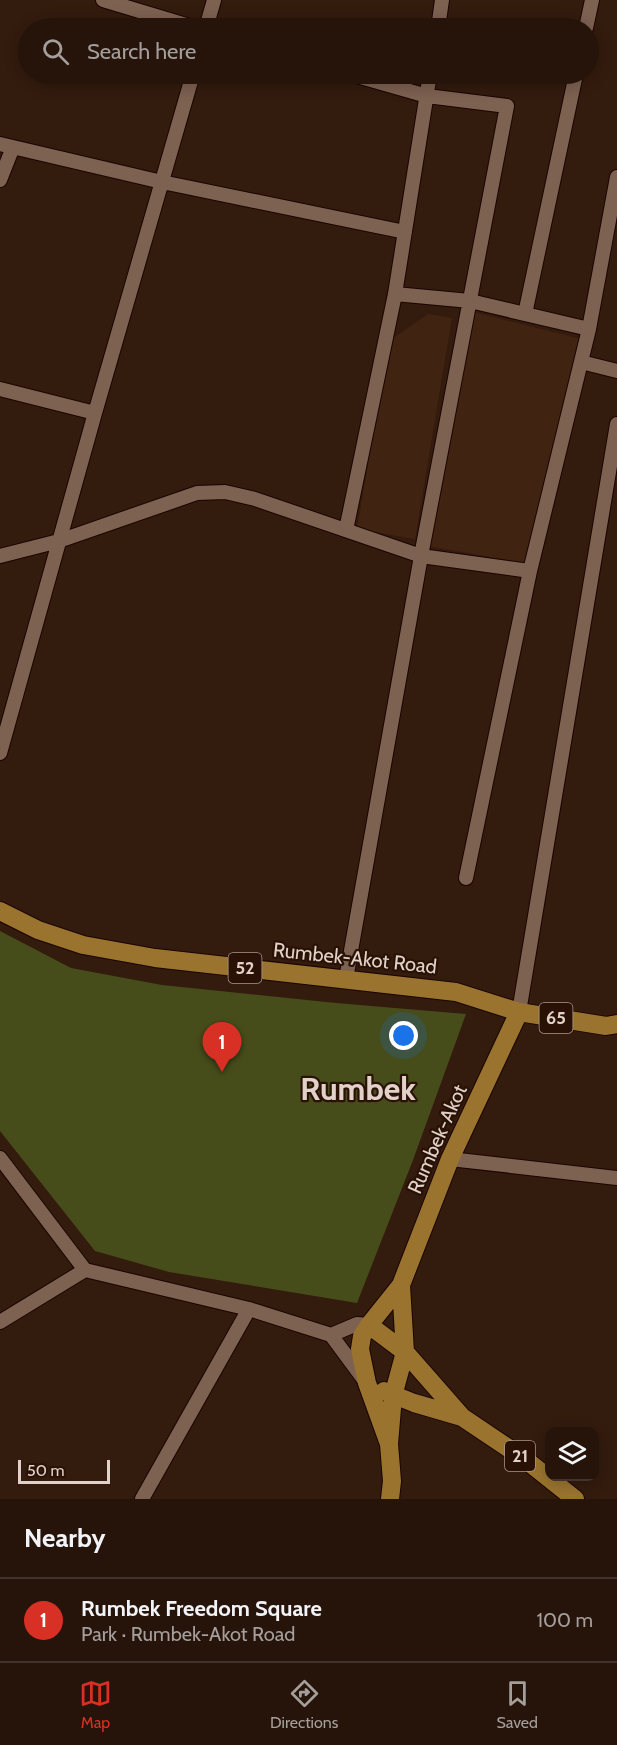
<!DOCTYPE html>
<html lang="en">
<head>
<meta charset="utf-8">
<style>
  :root { --surface:#26140a; --page:#322118; --text:#f1f3f6; --muted:#a49e9c; --line:#42332b; --accent:#d93025 }
  body { margin:0; font-family:Cabin,sans-serif; background:var(--page); color:var(--text) }
  .controls { position:absolute; right:18px; bottom:18px; display:grid; overflow:hidden; border-radius:12px; box-shadow:0 3px 15px #0003 }
  .controls button { width:54px; height:54px; display:grid; place-items:center; padding:0; border:0; border-bottom:2px solid var(--line); background:var(--surface); color:var(--text); font:30px sans-serif }
  .scale { position:absolute; left:18px; bottom:15px; width:92px; box-sizing:border-box; padding-left:6px; border:3px solid #e1d1c8; border-top:0; font-size:16px; line-height:21px; white-space:nowrap; color:#e1d1c8; -webkit-text-stroke:4px #291205; paint-order:stroke }
  .you { position:absolute; left:404px; top:1036px; width:21px; height:21px; margin:-15px; border:4px solid #fff; border-radius:50%; background:#1a73e8; box-shadow:0 0 0 9px #1a73e833 }
  .badge { display:grid; place-items:center; width:39px; height:39px; border-radius:50%; background:var(--accent); color:#fff; font-size:20px; font-weight:700 }
  .pin { position:absolute; translate:-50% -50px; filter:drop-shadow(0 2px 3px #0008) }
  .pin::after { content:''; position:absolute; top:32px; width:21px; height:18px; background:inherit; clip-path:polygon(0 0,100% 0,50% 100%) }
  .list { margin:0; padding:0; list-style:none }
  h2 { display:flex; justify-content:space-between; align-items:center; height:78px; margin:0; padding:0 24px; font-size:26px }
  h2 small { font-size:20px; font-weight:400; color:var(--muted) }
  .list li { display:grid; grid-template-columns:39px 1fr auto; gap:18px; align-items:center; box-sizing:border-box; height:84px; padding:0 24px; border-top:2px solid var(--line) }
  .list b { display:block; font-size:22px; white-space:nowrap }
  .list p { margin:0; font-size:20px; white-space:nowrap; color:var(--muted) }
  .list em { font-size:20px; font-style:normal; color:var(--muted) }
  .icon { flex:none; width:33px; height:33px; fill:none; stroke:currentColor; stroke-width:2; stroke-linecap:round; stroke-linejoin:round }
  .map { position:relative; flex:none; width:617px; height:1499px; overflow:hidden }
  .search { position:absolute; background:var(--surface); box-shadow:0 3px 15px #0003; left:18px; right:18px; top:18px; height:66px; display:flex; align-items:center; gap:15px; box-sizing:border-box; padding:0 21px; border-radius:33px; color:var(--muted); font-size:22px }
  .sheet { height:162px; background:var(--surface) }
  nav { display:flex; justify-content:space-around; align-items:center; box-sizing:border-box; height:84px; border-top:2px solid var(--line); background:var(--surface); font-size:16px; color:var(--muted) }
  nav a { display:grid; justify-items:center; gap:3px }
  nav .on { color:var(--accent) }
  .map>svg:first-child { display:block }
</style>
</head>
<body>
<div class="map">
<svg width="617" height="1499" viewBox="0 0 617 1499">
  <rect width="100%" height="100%" fill="#331b0e"/>
  <path fill="#412311" d="M 469,311 L 581,339 L 524,563 L 428,546 Z
    M 428,314 L 452,318 L 415,539 L 357,529 L 389,341 Z"/>
  <path fill="#474d1a" d="M 0,931 L 71,968 L 162,985 L 336,1003 L 466,1014 L 413,1160 L 357,1303 L 169,1272 L 95,1251 L 0,1131 Z"/>
  <g fill="none" stroke-linecap="round" stroke-linejoin="round">
    <defs>
      <path id="minor" d="M 103,0 L 196,28
        M 206,28 L 214,0
        M 438,28 L 442,0
        M 586,28 L 592,0
        M 0,144 L 162,182 L 405,232
        M 0,180 L 13,147
        M 395,294 L 470,301 L 589,329
        M 525,314 L 576,74
        M 581,362 L 617,371
        M 0,389 L 95,413
        M 346,530 L 395,294 L 430,74
        M 0,556 L 59,541 L 197,493 L 225,492 L 255,499 L 421,556 L 530,571
        M 0,753 L 95,413 L 193,74
        M 466,878 L 530,571 L 589,329 L 617,177
        M 346,979 L 421,556 L 507,106 L 427,96 L 350,74
        M 519,1012 L 617,424
        M 0,1158 L 85,1270
        M 450,1159 L 617,1178
        M 0,1322 L 85,1270 L 249,1309 L 331,1335 L 365,1381
        M 331,1335 L 357,1324 L 369,1325
        M 142,1499 L 249,1309"/>
      <path id="major" d="M 0,911 L 38,930 L 83,945 L 155,958 L 456,992 L 519,1012 L 606,1026 L 617,1024
        M 369,1325 L 405,1352 L 462,1417 L 526,1460 L 575,1499
        M 384,1391 L 414,1403 L 462,1417
        M 389,1444 L 367,1383 L 360,1349 L 362,1336 L 369,1325 L 401,1285 L 450,1159 L 519,1012
        M 390,1499 L 392,1481 L 389,1444 L 393,1396 L 405,1352 L 401,1285"/>
    </defs>
    <use href="#minor" stroke="#1a0500" stroke-width="16"/>
    <use href="#major" stroke="#1a0500" stroke-width="20"/>
    <use href="#minor" stroke="#7d6151" stroke-width="14"/>
    <use href="#major" stroke="#9a742f" stroke-width="18"/>
  </g>
  <g text-anchor="middle" dominant-baseline="central" stroke-width="4.5" stroke-linejoin="round" paint-order="stroke">
    <g fill="#291205" stroke="#aa988e" stroke-width="1.5">
      <rect x="228.5" y="953" width="33" height="30" rx="4.5"/>
      <rect x="539.5" y="1003" width="33" height="30" rx="4.5"/>
      <rect x="505" y="1441" width="30" height="30" rx="4.5"/>
    </g>
    <g font-size="18" font-weight="bold" fill="#e1d1c8">
      <text x="245" y="968">52</text>
      <text x="556" y="1018">65</text>
      <text x="520" y="1456">21</text>
    </g>
    <g font-size="20" fill="#e1d1c8" stroke="#291205">
      <text transform="translate(355 958) rotate(6)">Rumbek-Akot Road</text>
      <text transform="translate(437 1139) rotate(-66)">Rumbek-Akot</text>
    </g>
    <g font-size="32" font-weight="bold" fill="#e1d1c8" stroke="#291205">
      <text x="358" y="1088">Rumbek</text>
    </g>
  </g>
</svg>
<div class="controls">
<button><svg class="icon" aria-label="layers" viewBox="0 0 24 24"><path d="M12 4l9 5-9 5-9-5zM3 14l9 5 9-5"/></svg></button>
</div>
<div class="scale">50 m</div>
<div class="you"></div>
<div class="pin badge" style="left:222px;top:1072px">1</div>
<div class="search"><svg class="icon" aria-label="search" viewBox="0 0 24 24"><circle cx="10" cy="10" r="6"/><path d="M15 15l6 6"/></svg>Search here</div>
</div>
<section class="sheet">
<h2>Nearby<small></small></h2>
<ul class="list">
<li><span class="badge">1</span><div><b>Rumbek Freedom Square</b><p>Park · Rumbek-Akot Road</p></div><em>100 m</em></li>
</ul>
</section>
<nav>
<a class="on"><svg class="icon" aria-label="map" viewBox="0 0 24 24"><path d="M3 6l6-2 6 2 6-2v14l-6 2-6-2-6 2zM9 4v14M15 6v14"/></svg>Map</a>
<a><svg class="icon" aria-label="directions" viewBox="0 0 24 24"><path d="M12 3l9 9-9 9-9-9zM9 14v-3h6M13 9l2 2-2 2"/></svg>Directions</a>
<a><svg class="icon" aria-label="saved" viewBox="0 0 24 24"><path d="M7 4h10v16l-5-4-5 4z"/></svg>Saved</a>
</nav>
</body>
</html>
